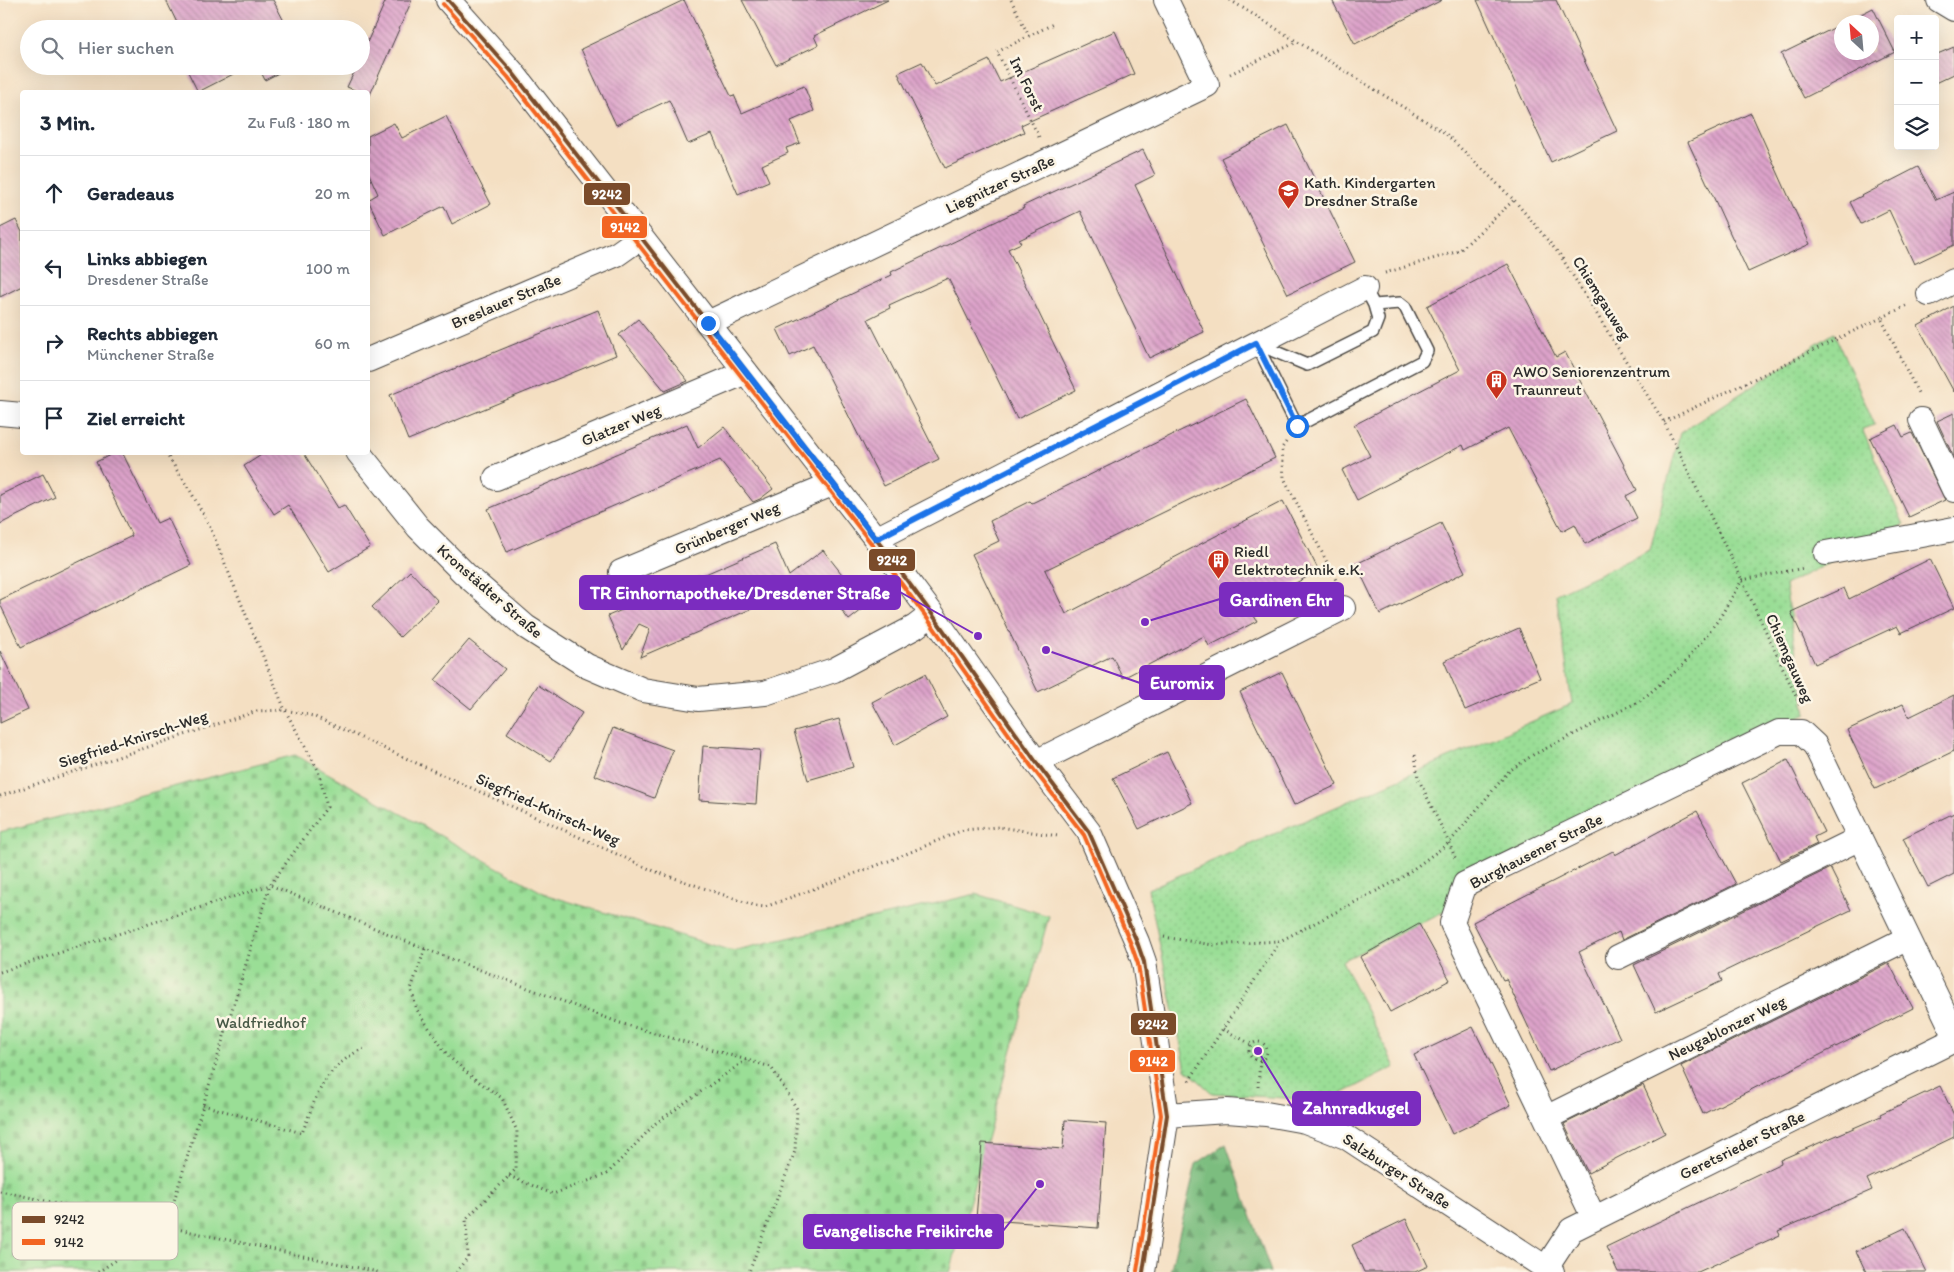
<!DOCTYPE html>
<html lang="de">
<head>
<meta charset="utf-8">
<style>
  :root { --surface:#fff; --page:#f2f2f3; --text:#1f2937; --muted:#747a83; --line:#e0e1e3 }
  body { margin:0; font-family:Itim,sans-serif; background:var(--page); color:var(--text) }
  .controls { position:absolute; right:15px; top:15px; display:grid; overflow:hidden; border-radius:5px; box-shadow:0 5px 20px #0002 }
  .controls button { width:45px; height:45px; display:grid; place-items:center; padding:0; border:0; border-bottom:1px solid var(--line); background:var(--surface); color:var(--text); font:25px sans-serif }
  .compass { position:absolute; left:1834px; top:15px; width:45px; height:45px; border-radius:50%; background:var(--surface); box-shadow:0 5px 20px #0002; rotate:334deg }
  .stop { position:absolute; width:15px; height:15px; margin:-11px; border:4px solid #1a73e8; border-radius:50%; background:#fff }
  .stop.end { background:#1a73e8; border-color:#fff; box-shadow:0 1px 5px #0008 }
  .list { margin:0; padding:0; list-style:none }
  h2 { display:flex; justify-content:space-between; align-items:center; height:65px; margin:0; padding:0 20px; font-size:21px }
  h2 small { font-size:16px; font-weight:400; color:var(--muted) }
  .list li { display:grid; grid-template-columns:32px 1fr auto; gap:15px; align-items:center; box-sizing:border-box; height:75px; padding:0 20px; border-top:1px solid var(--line) }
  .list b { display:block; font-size:19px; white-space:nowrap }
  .list p { margin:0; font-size:16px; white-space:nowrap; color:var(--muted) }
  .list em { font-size:16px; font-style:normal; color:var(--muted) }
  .icon { flex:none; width:28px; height:28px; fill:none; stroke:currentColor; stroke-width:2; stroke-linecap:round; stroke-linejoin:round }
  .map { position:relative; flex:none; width:1954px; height:1272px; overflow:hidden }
  .search { position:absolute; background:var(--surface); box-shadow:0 5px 20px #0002; left:20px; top:20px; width:350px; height:55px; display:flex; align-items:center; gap:12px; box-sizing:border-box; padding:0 18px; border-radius:28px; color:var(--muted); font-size:19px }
  .panel { position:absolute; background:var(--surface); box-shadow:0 5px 20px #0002; left:20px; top:90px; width:350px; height:365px; border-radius:5px }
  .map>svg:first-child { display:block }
</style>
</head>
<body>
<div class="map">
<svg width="1954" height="1272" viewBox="0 0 1954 1272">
  <defs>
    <pattern id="grass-dots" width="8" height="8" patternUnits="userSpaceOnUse" patternTransform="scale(1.25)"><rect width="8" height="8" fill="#9ade96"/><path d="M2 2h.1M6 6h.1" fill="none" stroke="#85bf81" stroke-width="1.8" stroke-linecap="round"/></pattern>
    <pattern id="forest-firs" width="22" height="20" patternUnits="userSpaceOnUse" patternTransform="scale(1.25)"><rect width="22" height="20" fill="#7bbd7f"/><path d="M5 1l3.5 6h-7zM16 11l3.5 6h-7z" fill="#659a68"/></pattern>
    <pattern id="cemetery-stones" width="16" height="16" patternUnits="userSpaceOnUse" patternTransform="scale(1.25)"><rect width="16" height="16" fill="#9ade96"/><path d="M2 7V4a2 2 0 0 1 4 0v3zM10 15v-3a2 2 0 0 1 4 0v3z" fill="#85bf81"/></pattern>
    <pattern id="building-back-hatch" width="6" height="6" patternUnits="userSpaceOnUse" patternTransform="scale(1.25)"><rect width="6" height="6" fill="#dda3ca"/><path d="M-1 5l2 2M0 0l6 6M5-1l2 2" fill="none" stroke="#b385a4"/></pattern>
  </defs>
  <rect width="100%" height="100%" fill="#fcf5e5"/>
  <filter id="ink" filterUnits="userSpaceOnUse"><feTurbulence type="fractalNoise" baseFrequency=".02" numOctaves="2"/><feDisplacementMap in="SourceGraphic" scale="10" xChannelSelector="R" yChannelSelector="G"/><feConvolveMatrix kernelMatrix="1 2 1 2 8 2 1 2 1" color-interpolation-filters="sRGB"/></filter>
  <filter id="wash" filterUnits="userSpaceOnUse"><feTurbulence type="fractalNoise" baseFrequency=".0096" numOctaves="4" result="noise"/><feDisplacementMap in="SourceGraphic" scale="20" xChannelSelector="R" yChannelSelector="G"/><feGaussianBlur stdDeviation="1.12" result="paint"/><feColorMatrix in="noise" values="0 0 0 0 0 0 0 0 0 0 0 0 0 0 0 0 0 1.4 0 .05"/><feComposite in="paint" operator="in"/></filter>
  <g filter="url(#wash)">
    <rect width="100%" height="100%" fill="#f4dfc2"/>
    <path fill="url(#grass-dots)" stroke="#628460" d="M 1834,333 L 1875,425 L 1862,429 L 1904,525 L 1785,585 L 1806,714 L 1462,878 L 1445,911 L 1342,961 L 1395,1067 L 1327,1101 L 1212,1093 L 1186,1069 L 1148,889 L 1572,704 L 1556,594 L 1650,550 L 1680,433 Z"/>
    <path fill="url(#forest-firs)" stroke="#537455" d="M 1226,1144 L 1271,1272 L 1170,1272 L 1196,1164 Z"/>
    <path fill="url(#cemetery-stones)" stroke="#628460" d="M 295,755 L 547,895 L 732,951 L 976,894 L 1049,916 L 950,1272 L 0,1272 L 0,832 Z"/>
    <g id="blocks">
      <path fill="url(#building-back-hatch)" d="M 166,0 L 273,0 L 288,29 L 180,29 Z
        M 386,0 L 412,0 L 369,97 L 368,92 L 359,92 L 347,87 L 357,66 L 361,66 L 361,56 Z
        M 684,0 L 731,96 L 734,95 L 742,113 L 804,86 L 814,111 L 791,121 L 800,143 L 786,148 L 788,153 L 762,165 L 769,181 L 738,194 L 712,134 L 688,144 L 669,100 L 616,125 L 581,49 Z
        M 742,0 L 888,0 L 814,36 L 818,45 L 776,65 Z
        M 1332,0 L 1442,0 L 1355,44 Z
        M 1477,0 L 1556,0 L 1617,131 L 1551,162 Z
        M 1873,8 L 1895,52 L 1804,98 L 1781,54 L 1842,24 L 1842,52 L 1872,52 L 1872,22 L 1845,22 Z
        M 1115,31 L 1134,74 L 1021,125 L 1024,132 L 945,168 L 898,73 L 922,62 L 935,86 L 989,60 L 1000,82 Z
        M 1954,47 L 1954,74 L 1935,83 L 1935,55 Z
        M 185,66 L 249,66 L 198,92 Z
        M 258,66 L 292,66 L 265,80 Z
        M 1751,113 L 1810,244 L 1748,272 L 1688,142 Z
        M 446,116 L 491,204 L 452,224 L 444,206 L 385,235 L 368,200 L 378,194 L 368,172 L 368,136 L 394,123 L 402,138 Z
        M 1288,125 L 1355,262 L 1288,294 L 1221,158 Z
        M 1143,150 L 1155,175 L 1135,185 L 1204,332 L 1149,358 L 1080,211 L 1019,240 L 1021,243 L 1008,249 L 1076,390 L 1017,419 L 948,278 L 889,305 L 890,308 L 868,319 L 939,459 L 884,486 L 813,345 L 790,356 L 777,329 L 892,275 L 891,272 L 1024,208 L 1023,206 Z
        M 1918,167 L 1936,200 L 1954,192 L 1954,245 L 1914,264 L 1889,210 L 1861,224 L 1850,202 Z
        M 16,220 L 22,232 L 22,286 L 0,297 L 0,228 Z
        M 1508,264 L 1556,357 L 1565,352 L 1637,490 L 1626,496 L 1637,518 L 1585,544 L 1575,524 L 1562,531 L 1508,428 L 1465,450 L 1463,445 L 1357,500 L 1342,470 L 1370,456 L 1354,425 L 1460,370 L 1427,306 Z
        M 1954,306 L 1954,392 L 1918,326 Z
        M 598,310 L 616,355 L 408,440 L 390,395 Z
        M 638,319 L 688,381 L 665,391 L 619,335 Z
        M 1246,399 L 1275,458 L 1045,570 L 1066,614 L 1283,501 L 1319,571 L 1249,607 L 1257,621 L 1209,646 L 1204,636 L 1123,678 L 1112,656 L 1038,692 L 972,554 L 999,541 L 990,521 L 1030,501 L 1032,503 Z
        M 1954,413 L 1954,458 L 1937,421 Z
        M 687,424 L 698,448 L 724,427 L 773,489 L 760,499 L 753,502 L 720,460 L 507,552 L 488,509 Z
        M 1897,425 L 1903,437 L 1912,433 L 1945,500 L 1909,517 L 1870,438 Z
        M 116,452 L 122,452 L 157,523 L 168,518 L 191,565 L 21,647 L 0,604 L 0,600 L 132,536 L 96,462 Z
        M 266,452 L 303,452 L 338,508 L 344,505 L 370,547 L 329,572 L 288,505 L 274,514 L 244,466 Z
        M 43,474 L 55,497 L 0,524 L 0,495 Z
        M 1441,523 L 1465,572 L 1380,614 L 1356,564 Z
        M 775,544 L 789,576 L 823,550 L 867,606 L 849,620 L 818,580 L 640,657 L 650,629 L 639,624 L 623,650 L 608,616 Z
        M 1930,559 L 1954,608 L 1901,633 L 1897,626 L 1815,664 L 1791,612 L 1844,588 L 1849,599 Z
        M 410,571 L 438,601 L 400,637 L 372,607 Z
        M 1519,628 L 1540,678 L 1465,710 L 1444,661 Z
        M 469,640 L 505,669 L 471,709 L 435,680 Z
        M 0,651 L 28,710 L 0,723 Z
        M 1282,672 L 1337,785 L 1294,805 L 1240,692 Z
        M 925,674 L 947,717 L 895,745 L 872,702 Z
        M 538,685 L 582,713 L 551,761 L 507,733 Z
        M 1954,695 L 1954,751 L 1875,789 L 1847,730 L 1903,704 L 1909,717 Z
        M 839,719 L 853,767 L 808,780 L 794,731 Z
        M 613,728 L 673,750 L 654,798 L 594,775 Z
        M 703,746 L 760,750 L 756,804 L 699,800 Z
        M 1167,752 L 1192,803 L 1139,829 L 1113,778 Z
        M 1788,760 L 1824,832 L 1814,837 L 1817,844 L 1781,861 L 1742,783 Z
        M 1697,811 L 1736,884 L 1622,940 L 1619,932 L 1579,952 L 1620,1038 L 1549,1071 L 1506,979 L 1503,980 L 1473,922 L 1613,851 L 1615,855 Z
        M 1954,813 L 1954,874 L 1928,887 L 1903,838 Z
        M 1830,868 L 1851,910 L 1719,974 L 1722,981 L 1656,1012 L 1634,965 Z
        M 1419,924 L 1450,980 L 1390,1012 L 1360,957 Z
        M 1889,963 L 1913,1008 L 1703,1114 L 1681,1066 Z
        M 1473,1027 L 1511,1105 L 1452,1134 L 1414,1055 Z
        M 1643,1085 L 1665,1133 L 1588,1173 L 1564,1124 Z
        M 1940,1086 L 1954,1115 L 1954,1137 L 1867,1179 L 1872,1190 L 1778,1231 L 1780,1235 L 1698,1272 L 1618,1272 L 1606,1247 L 1781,1163 L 1780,1160 L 1881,1116 L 1880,1114 Z
        M 1065,1120 L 1106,1123 L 1098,1228 L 976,1219 L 982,1143 L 1063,1149 Z
        M 1406,1219 L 1428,1266 L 1415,1272 L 1364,1272 L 1352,1245 Z
        M 1905,1228 L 1927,1272 L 1866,1272 L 1856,1251 Z"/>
    </g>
  </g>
  <g filter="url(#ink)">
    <use href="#blocks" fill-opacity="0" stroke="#494642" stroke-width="1"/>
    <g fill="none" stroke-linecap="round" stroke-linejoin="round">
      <defs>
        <path id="lane" d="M 1256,343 L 1297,426 L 1422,361 L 1427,351 L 1405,307 L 1400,303 L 1374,305 L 1365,288
          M 1257,344 L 1307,365 L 1373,332 L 1378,319 L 1374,305"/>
        <path id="street" d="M 448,0 L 513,73 L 876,539 L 932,614 L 1036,762 L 1089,832 L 1137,942 L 1144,962 L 1167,1115 L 1143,1272
          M 1939,0 L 1954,9
          M 1929,294 L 1954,281
          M 708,323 L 1207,85 L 1166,0
          M 368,360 L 617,254 L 641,237
          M 0,413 L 22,415
          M 1921,420 L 1954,490
          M 358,452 L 418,527 L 465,574 L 526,627 L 587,666 L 643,690 L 698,699 L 765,693 L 834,670 L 915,627 L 932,614
          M 496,478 L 746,372
          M 876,539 L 1365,288
          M 1826,553 L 1954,529
          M 621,572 L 832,484
          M 1036,762 L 1343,608
          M 1618,957 L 1860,838
          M 1167,1115 L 1227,1111 L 1266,1114 L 1305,1121 L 1346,1137 L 1552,1272
          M 1546,1118 L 1908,938
          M 1594,1218 L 1452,923 L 1465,884 L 1779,732 L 1801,732 L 1815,745 L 1954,1033
          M 1546,1268 L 1571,1230 L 1954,1040"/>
      </defs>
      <use href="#lane" stroke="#494642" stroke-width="14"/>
      <use href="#street" stroke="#494642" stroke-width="26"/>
      <path stroke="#494642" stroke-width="3" stroke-dasharray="1 4" stroke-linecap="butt" d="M 1011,0 L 1029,36
        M 1230,0 L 1445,133 L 1514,200 L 1560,255 L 1664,422 L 1742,580 L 1801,707
        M 1230,74 L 1297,42
        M 1039,137 L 997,52 L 1053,24
        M 1385,273 L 1459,251 L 1514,200
        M 1906,306 L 1881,318 L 1918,393
        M 1664,422 L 1881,318
        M 1286,442 L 1282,448 L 1284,478 L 1337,582
        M 1415,755 L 1418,778 L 1449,843 L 1456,860
        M 0,796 L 257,711 L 285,710 L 313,716 L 654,871 L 756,906 L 765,907 L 894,859 L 963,830 L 999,827 L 1058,836
        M 1164,937 L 1213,945 L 1279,941
        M 425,949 L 411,989 L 417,1010 L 448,1056 L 472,1077 L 502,1098 L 517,1131 L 516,1169 L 466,1219 L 468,1257 L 456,1272
        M 0,972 L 270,885 L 425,949 L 620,1023 L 771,1067 L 797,1109 L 795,1151 L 749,1272
        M 1223,1029 L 1251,1044
        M1249 1051a9 9 0 1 1 18 0a9 9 0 1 1-18 0Z
        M 1189,1081 L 1280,941 L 1398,880 L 1449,843 L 1509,771 L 1533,755 L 1640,701 L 1683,665 L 1719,619 L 1742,580 L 1804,568
        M 1258,1087 L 1260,1060
        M 203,1105 L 302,1133 C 318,1093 323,1068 364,1048
        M 509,1176 L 553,1194 L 607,1174 L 656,1123 L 746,1060
        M 0,1191 L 378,1272
        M 98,1272 L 166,1227 L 270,885 L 327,807 L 318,770 L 285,710 L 210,527 L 191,492 L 165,452"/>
      <use href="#lane" stroke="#fff" stroke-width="11"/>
      <use href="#street" stroke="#fff" stroke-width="24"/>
      <defs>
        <path id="bus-1" d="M 448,0 L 513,73 L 876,539 L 932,614 L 1036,762 L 1089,832 L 1137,942 L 1144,962 L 1167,1115 L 1143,1272"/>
        <path id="bus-2" d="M 443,4 L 508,77 L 871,543 L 927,618 L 1031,766 L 1084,835 L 1131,944 L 1138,964 L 1161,1115 L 1137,1271"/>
      </defs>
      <use href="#bus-1" stroke="#fcf5e5" stroke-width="8"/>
      <use href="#bus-2" stroke="#fcf5e5" stroke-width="8"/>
      <use href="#bus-1" stroke="#7a4b2a" stroke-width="4"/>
      <use href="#bus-2" stroke="#f26522" stroke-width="4"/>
    </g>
  </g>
  <g fill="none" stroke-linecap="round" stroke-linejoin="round" filter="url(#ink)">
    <path stroke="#1a73e8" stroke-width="6" d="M 708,323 L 876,539 L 1256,343 L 1297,426"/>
  </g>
  <defs>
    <symbol id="school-pin" viewBox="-11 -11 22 30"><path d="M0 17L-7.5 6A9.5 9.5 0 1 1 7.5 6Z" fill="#c8321e" stroke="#fcf5e5"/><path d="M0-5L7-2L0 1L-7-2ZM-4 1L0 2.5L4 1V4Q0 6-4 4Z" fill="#fff"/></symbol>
    <symbol id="building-pin" viewBox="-11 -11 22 30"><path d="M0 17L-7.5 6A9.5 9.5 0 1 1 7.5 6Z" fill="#c8321e" stroke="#fcf5e5"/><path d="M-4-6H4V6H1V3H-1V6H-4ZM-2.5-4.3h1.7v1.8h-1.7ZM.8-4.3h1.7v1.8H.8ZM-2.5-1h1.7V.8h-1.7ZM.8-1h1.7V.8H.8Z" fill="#fff"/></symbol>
  </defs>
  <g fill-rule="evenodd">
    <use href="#school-pin" x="1276" y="178" width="25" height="34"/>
    <use href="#building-pin" x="1484" y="368" width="25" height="34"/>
    <use href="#building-pin" x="1206" y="548" width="25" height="34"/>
  </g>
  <g text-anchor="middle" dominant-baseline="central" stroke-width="5" stroke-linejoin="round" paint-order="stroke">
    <g font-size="16" fill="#2b2b2b" stroke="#fcf5e5">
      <text transform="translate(1027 84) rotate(64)">Im Forst</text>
      <text transform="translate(1000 184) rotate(-25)">Liegnitzer Straße</text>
      <text transform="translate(1602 298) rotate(58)">Chiemgauweg</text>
      <text transform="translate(506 301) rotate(-23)">Breslauer Straße</text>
      <text transform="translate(621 425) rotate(-23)">Glatzer Weg</text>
      <text transform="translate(727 528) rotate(-23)">Grünberger Weg</text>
      <text transform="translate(490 591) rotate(41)">Kronstädter Straße</text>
      <text transform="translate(1790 658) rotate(66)">Chiemgauweg</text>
      <text transform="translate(133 739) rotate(-18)">Siegfried-Knirsch-Weg</text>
      <text transform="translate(548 809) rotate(24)">Siegfried-Knirsch-Weg</text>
      <text transform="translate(1536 851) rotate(-27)">Burghausener Straße</text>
      <text transform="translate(1727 1028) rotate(-26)">Neugablonzer Weg</text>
      <text transform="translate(1742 1145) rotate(-26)">Geretsrieder Straße</text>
      <text transform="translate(1397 1171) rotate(33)">Salzburger Straße</text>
    </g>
    <g font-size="16" fill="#2b2b2b" stroke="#fcf5e5" text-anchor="start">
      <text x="1304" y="182">Kath. Kindergarten<tspan x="1304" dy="18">Dresdner Straße</tspan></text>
      <text x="1513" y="371">AWO Seniorenzentrum<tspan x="1513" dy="18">Traunreut</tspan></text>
      <text x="1234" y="551">Riedl<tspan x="1234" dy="18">Elektrotechnik e.K.</tspan></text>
    </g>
    <g font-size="16" fill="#475846" stroke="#fcf5e5">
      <text x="261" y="1022">Waldfriedhof</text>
    </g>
  </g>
  <rect x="12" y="1202" width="166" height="58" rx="8" fill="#fcf5e5" stroke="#bdb8ad" stroke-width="1"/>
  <rect x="22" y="1216" width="23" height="7" fill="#7a4b2a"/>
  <rect x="22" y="1239" width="23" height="6" fill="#f26522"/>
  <g font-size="14" fill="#2b2b2b">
    <text x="54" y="1224">9242</text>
    <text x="54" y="1247">9142</text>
  </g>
  <path fill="none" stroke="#7b2cbf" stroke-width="2" d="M978 636L900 592M1145 622L1220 599M1046 650L1140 683M1258 1051L1293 1108M1040 1184L1003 1231"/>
  <g fill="#7b2cbf" stroke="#fcf5e5" stroke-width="2">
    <circle cx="978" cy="636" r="5"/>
    <circle cx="1145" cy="622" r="5"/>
    <circle cx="1046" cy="650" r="5"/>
    <circle cx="1258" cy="1051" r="5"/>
    <circle cx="1040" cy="1184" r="5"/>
  </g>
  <g fill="#7b2cbf" stroke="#7b2cbf" stroke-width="2">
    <rect x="580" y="576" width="320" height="33" rx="5"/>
    <rect x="1220" y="583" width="123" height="33" rx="5"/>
    <rect x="1140" y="666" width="84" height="33" rx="5"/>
    <rect x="1293" y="1092" width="127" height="33" rx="5"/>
    <rect x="804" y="1215" width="199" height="33" rx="5"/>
  </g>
  <g font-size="18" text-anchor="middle" font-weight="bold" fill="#fff">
    <text x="740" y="599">TR Einhornapotheke/Dresdener Straße</text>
    <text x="1281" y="606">Gardinen Ehr</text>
    <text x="1182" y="689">Euromix</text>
    <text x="1356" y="1114">Zahnradkugel</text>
    <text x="903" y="1237">Evangelische Freikirche</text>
  </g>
  <g stroke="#fcf5e5" stroke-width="2">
    <rect x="583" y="182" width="48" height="24" rx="5" fill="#7a4b2a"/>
    <rect x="601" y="215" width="47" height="24" rx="5" fill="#f26522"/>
    <rect x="868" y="548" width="48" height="24" rx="5" fill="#7a4b2a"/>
    <rect x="1130" y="1012" width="47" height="24" rx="5" fill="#7a4b2a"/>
    <rect x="1129" y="1049" width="47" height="24" rx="5" fill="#f26522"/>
  </g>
  <g font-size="14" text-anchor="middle" font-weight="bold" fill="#fff">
    <text x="607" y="199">9242</text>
    <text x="625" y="232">9142</text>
    <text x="892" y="565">9242</text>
    <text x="1153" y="1029">9242</text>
    <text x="1153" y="1066">9142</text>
  </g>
</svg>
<div class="controls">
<button>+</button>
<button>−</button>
<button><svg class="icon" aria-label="layers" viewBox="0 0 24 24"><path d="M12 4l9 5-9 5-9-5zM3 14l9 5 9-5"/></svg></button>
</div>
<svg class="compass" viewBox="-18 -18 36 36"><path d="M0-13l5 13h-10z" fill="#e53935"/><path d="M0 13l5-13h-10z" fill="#747a83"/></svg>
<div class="stop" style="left:1297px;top:426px"></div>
<div class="stop end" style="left:708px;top:323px"></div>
<div class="search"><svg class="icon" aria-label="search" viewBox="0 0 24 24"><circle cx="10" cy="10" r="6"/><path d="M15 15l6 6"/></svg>Hier suchen</div>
<section class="panel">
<h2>3 Min.<small>Zu Fuß · 180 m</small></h2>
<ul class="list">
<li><svg class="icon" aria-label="ahead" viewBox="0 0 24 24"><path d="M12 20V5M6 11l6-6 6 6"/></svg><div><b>Geradeaus</b></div><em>20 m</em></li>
<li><svg class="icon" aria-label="left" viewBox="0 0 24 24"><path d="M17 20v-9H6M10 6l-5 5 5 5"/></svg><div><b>Links abbiegen</b><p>Dresdener Straße</p></div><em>100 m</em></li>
<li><svg class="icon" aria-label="right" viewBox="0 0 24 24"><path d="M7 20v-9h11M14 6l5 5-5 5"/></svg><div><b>Rechts abbiegen</b><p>Münchener Straße</p></div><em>60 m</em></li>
<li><svg class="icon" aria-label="arrive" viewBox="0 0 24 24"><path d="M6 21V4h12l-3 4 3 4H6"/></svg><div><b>Ziel erreicht</b></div></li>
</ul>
</section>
</div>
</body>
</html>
